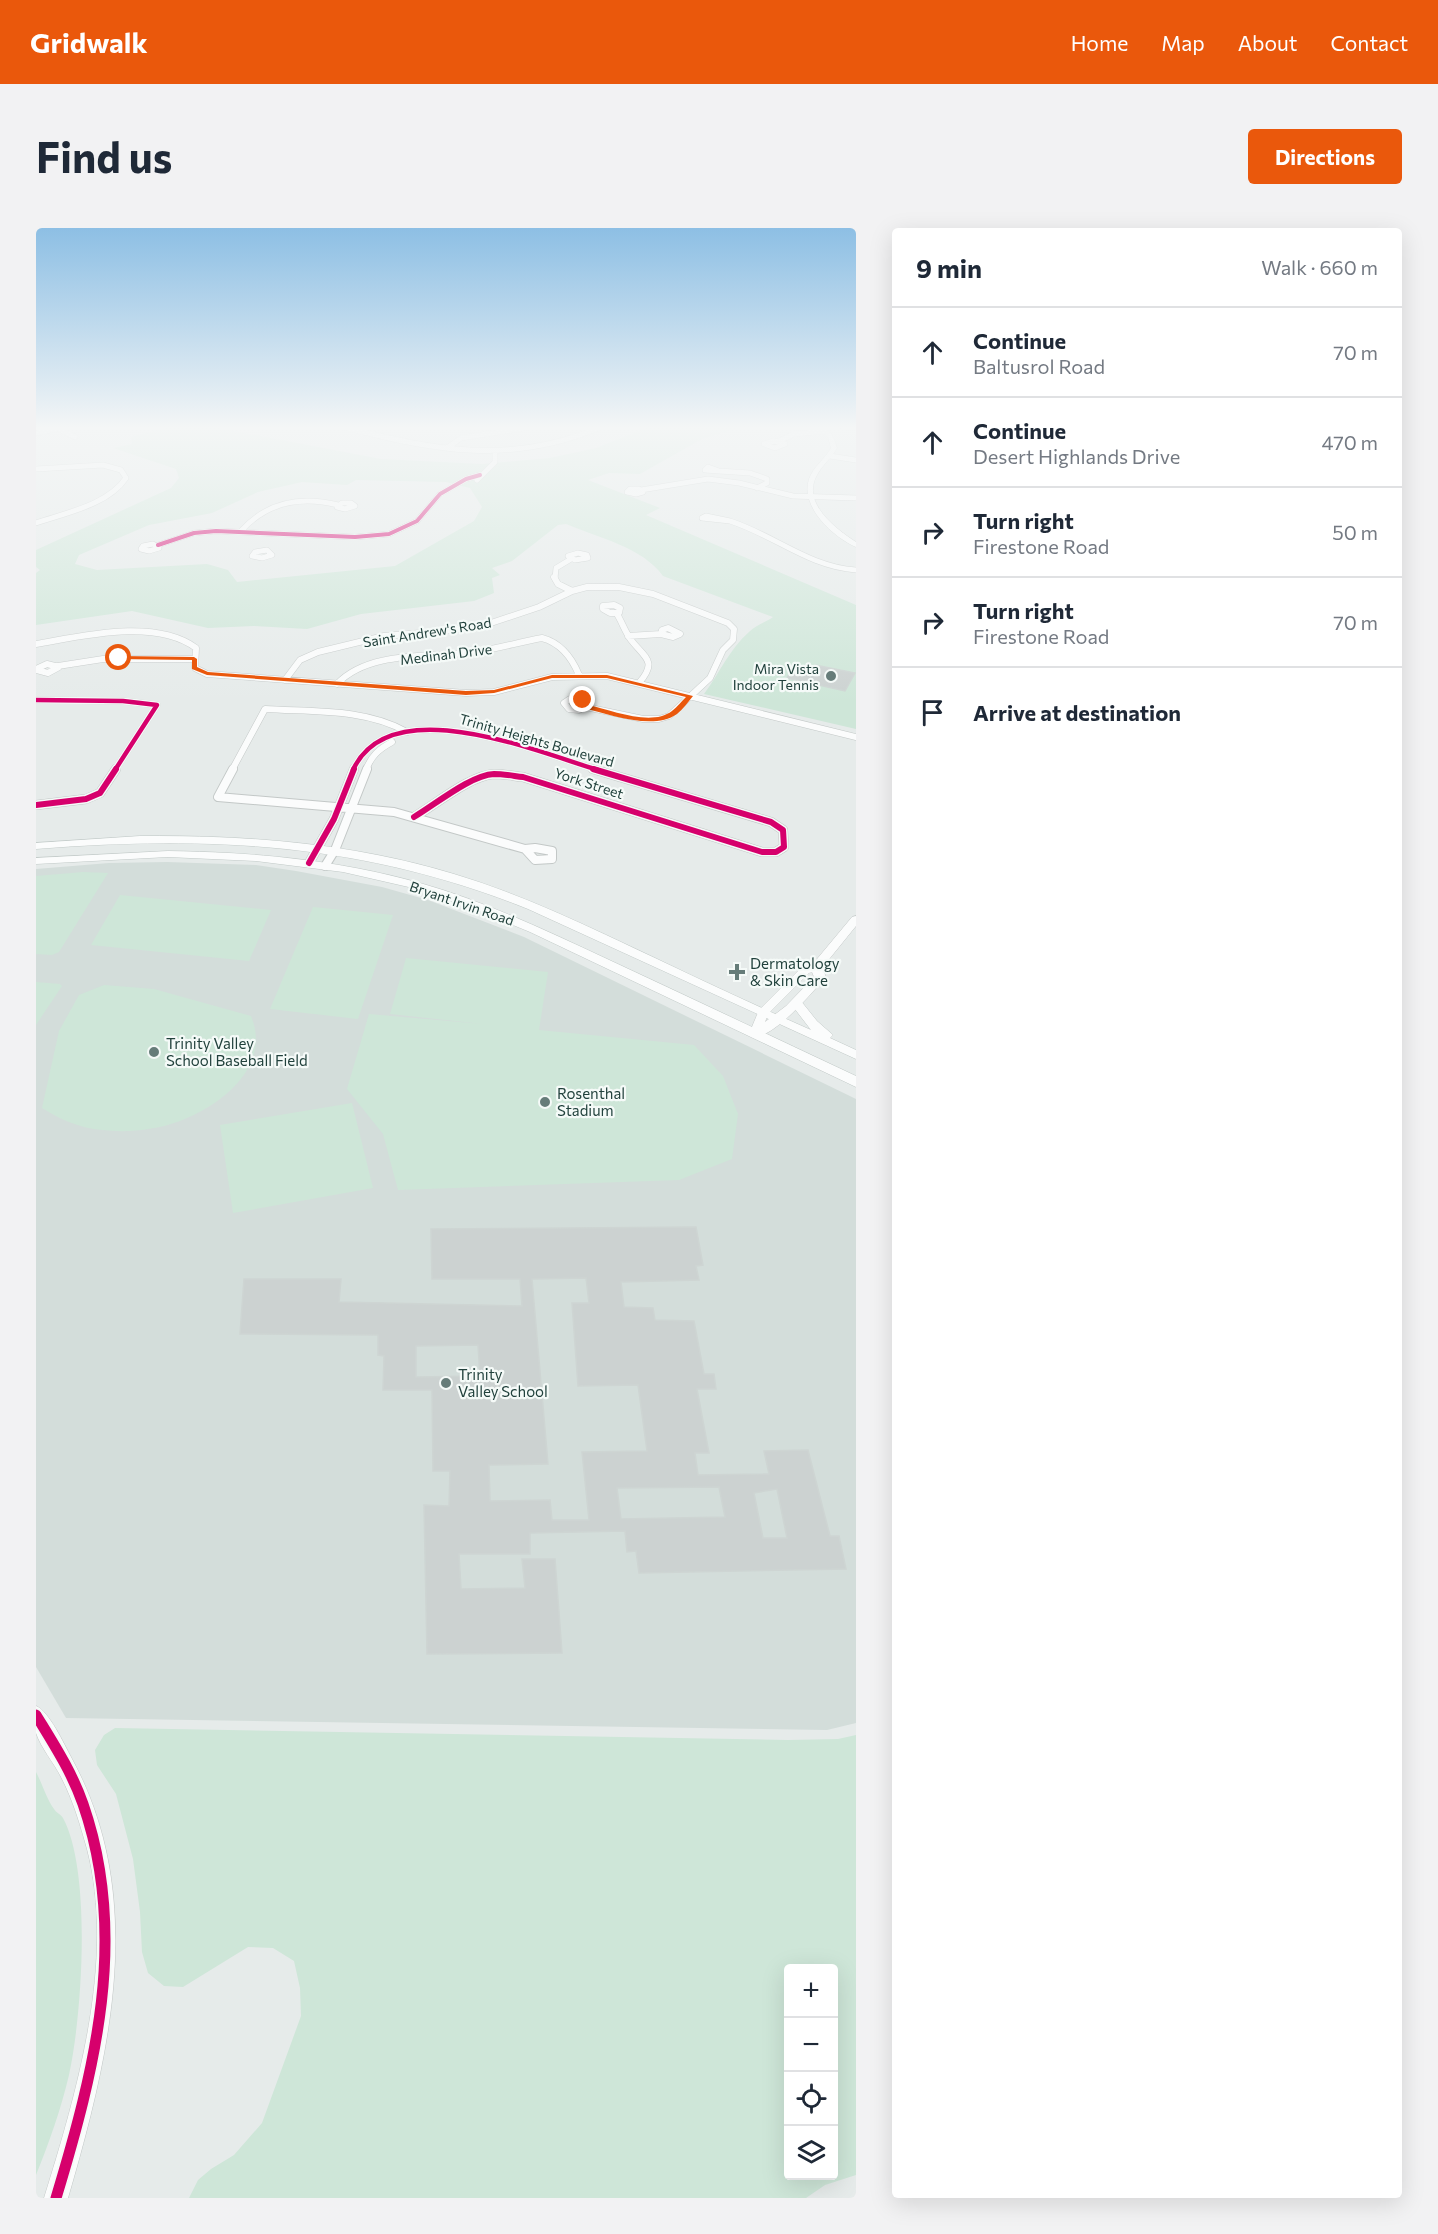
<!DOCTYPE html>
<html lang="en">
<head>
<meta charset="utf-8">
<style>
  :root { --surface:#fff; --page:#f2f2f3; --text:#1f2937; --muted:#747a83; --line:#e0e1e3; --accent:#ea580c }
  body { margin:0; font-family:Commissioner,sans-serif; background:var(--page); color:var(--text) }
  .controls { position:absolute; right:18px; bottom:18px; display:grid; overflow:hidden; border-radius:6px; box-shadow:0 6px 24px #0002 }
  .controls button { width:54px; height:54px; display:grid; place-items:center; padding:0; border:0; border-bottom:2px solid var(--line); background:var(--surface); color:var(--text); font:30px sans-serif }
  .stop { position:absolute; width:18px; height:18px; margin:-14px; border:4px solid #ea580c; border-radius:50%; background:#fff }
  .stop.end { background:#ea580c; border-color:#fff; box-shadow:0 2px 6px #0008 }
  .list { margin:0; padding:0; list-style:none }
  h2 { display:flex; justify-content:space-between; align-items:center; height:78px; margin:0; padding:0 24px; font-size:26px }
  h2 small { font-size:20px; font-weight:400; color:var(--muted) }
  .list li { display:grid; grid-template-columns:39px 1fr auto; gap:18px; align-items:center; box-sizing:border-box; height:90px; padding:0 24px; border-top:2px solid var(--line) }
  .list b { display:block; font-size:22px; white-space:nowrap }
  .list p { margin:0; font-size:20px; white-space:nowrap; color:var(--muted) }
  .list em { font-size:20px; font-style:normal; color:var(--muted) }
  .icon { flex:none; width:33px; height:33px; fill:none; stroke:currentColor; stroke-width:2; stroke-linecap:round; stroke-linejoin:round }
  .map { position:relative; flex:none; width:820px; height:1970px; overflow:hidden; border-radius:6px }
  header { display:flex; align-items:center; gap:36px; box-sizing:border-box; height:84px; padding:0 30px; background:var(--accent); color:#fff }
  header strong { font-size:28px }
  nav { display:flex; gap:33px; margin-inline-start:auto; font-size:21px }
  .intro { display:flex; align-items:center; justify-content:space-between; box-sizing:border-box; height:144px; padding:0 36px }
  h1 { margin:0; font-size:42px }
  .button { padding:15px 27px; border-radius:6px; background:var(--accent); color:#fff; font-size:21px; font-weight:700 }
  main { display:flex; gap:36px; padding:0 36px }
  aside { flex:1; background:var(--surface); border-radius:6px; box-shadow:0 6px 24px #0002 }
  .map>svg:first-child { display:block }
</style>
</head>
<body>
<header>
<strong>Gridwalk</strong>
<nav><a>Home</a><a>Map</a><a>About</a><a>Contact</a></nav>
</header>
<div class="intro"><h1>Find us</h1><a class="button">Directions</a></div>
<main>
<div class="map">
<svg width="820" height="1970" viewBox="0 0 820 1970">
  <rect width="100%" height="100%" fill="#e6ebea"/>
  <path fill="#d3ddda" d="M 131,634 L 220,637 L 260,643 L 346,659 L 392,672 L 488,709 L 820,871 L 820,1495 L 791,1502 L 30,1490 L 0,1439 L 0,641 L 73,635 Z"/>
  <path fill="#cee6d8" fill-rule="evenodd" d="M 133,199 L 177,199 L 345,231 L 446,236 L 514,230 L 560,220 L 613,199 L 706,199 L 666,211 L 604,246 L 573,245 L 552,252 L 624,280 L 610,287 L 820,377 L 820,501 L 668,466 C 683,446 694,420 713,404 C 720,397 730,394 737,389 L 627,348 C 606,319 563,310 530,296 L 522,297 L 476,333 L 456,340 L 464,347 L 456,350 L 458,365 L 438,373 L 325,386 L 271,401 L 218,398 L 172,400 L 96,383 L 0,397 L 0,345 L 4,342 L 0,339 L 0,322 L 135,260 L 143,250 L 140,241 L 77,220 L 96,216 L 95,209 ZM 320,252 L 410,254 L 434,260 L 446,279 L 438,293 L 359,338 L 201,354 L 192,342 L 171,336 L 61,342 L 39,336 L 43,327 L 113,297 L 176,285 L 222,264 L 266,254 L 311,257 Z
    M 47,644 L 72,645 L 23,724 L 16,727 L 0,726 L 0,648 Z
    M 84,667 L 235,682 L 213,733 L 55,717 Z
    M 277,679 L 357,687 L 322,791 L 234,781 Z
    M 370,730 L 512,744 L 503,802 L 658,817 L 687,848 L 702,886 L 696,931 L 643,952 L 362,962 L 347,906 L 311,861 L 333,786 L 447,796 L 354,786 Z
    M 0,754 L 24,756 L 26,758 L 0,797 Z
    M 68,757 L 118,761 L 215,788 C 236,838 186,877 144,893 C 120,902 91,905 66,902 C 44,900 25,892 6,880 L 23,803 L 43,767 Z
    M 316,875 L 337,960 L 197,985 L 184,897 Z
    M 79,1500 L 752,1512 L 802,1511 L 820,1507 L 820,1947 L 789,1957 L 770,1970 L 153,1970 L 162,1952 L 175,1941 L 198,1927 L 226,1895 L 265,1788 L 264,1760 L 258,1733 L 237,1720 L 212,1719 L 147,1759 L 128,1758 L 112,1745 L 106,1724 L 104,1684 L 97,1631 L 80,1566 L 61,1537 L 59,1522 L 68,1507 ZM 798,1740 L 798,1948 L 752,1948 L 752,1740 Z
    M 0,1544 C 6,1555 10,1570 18,1581 C 20,1585 25,1586 27,1590 C 56,1644 46,1788 33,1847 C 25,1881 13,1915 0,1947 Z"/>
  <path fill="#ccd2d1" stroke="#ced5d3" stroke-width="1.5" fill-rule="evenodd" d="M 779,437 L 819,445 L 809,463 L 751,450 L 757,440 L 775,444 Z
    M 660,999 L 667,1037 L 660,1038 L 663,1052 L 585,1054 L 588,1079 L 617,1080 L 619,1092 L 658,1093 L 668,1146 L 678,1146 L 680,1161 L 661,1161 L 673,1225 L 659,1225 L 662,1247 L 733,1246 L 728,1223 L 772,1222 L 794,1308 L 803,1308 L 810,1341 L 603,1345 L 600,1323 L 591,1324 L 589,1303 L 494,1305 L 494,1326 L 423,1326 L 425,1361 L 489,1360 L 486,1331 L 519,1331 L 526,1425 L 391,1426 L 388,1277 L 413,1278 L 414,1243 L 397,1243 L 396,1162 L 347,1162 L 348,1128 L 342,1127 L 342,1107 L 204,1106 L 208,1051 L 305,1051 L 303,1074 L 486,1078 L 484,1051 L 396,1051 L 395,1001 ZM 550,1050 L 553,1075 L 536,1075 L 542,1158 L 602,1157 L 611,1223 L 546,1224 L 553,1292 L 516,1292 L 514,1272 L 454,1273 L 453,1237 L 512,1236 L 496,1051 ZM 442,1117 L 444,1148 L 380,1149 L 380,1118 ZM 683,1259 L 689,1289 L 585,1291 L 581,1260 ZM 741,1261 L 751,1310 L 727,1310 L 718,1265 Z"/>
  <g fill="none" stroke-linecap="round" stroke-linejoin="round">
    <defs>
      <path id="minor-far2" d="M 308,199 C 400,223 475,237 565,199
        M 807,199 L 820,200 L 818,199
        M 23,201 L 39,209
        M 0,205 L 30,199
        M 738,213 L 749,216 L 739,220 L 728,216 Z
        M 743,213 L 758,206 L 789,203
        M 411,220 L 425,210 L 495,199
        M 794,228 L 820,232
        M 672,239 L 683,243 L 669,242 Z
        M 0,241 L 67,237 L 85,242 L 90,250 C 72,277 29,285 0,295
        M 683,243 L 714,245 L 731,251 L 731,255 L 721,260
        M 441,252 L 459,234 L 459,223
        M 594,261 L 603,261 L 607,264 L 600,266 L 591,264 Z
        M 605,262 L 672,251 L 703,255 L 757,268 L 820,270
        M 306,275 L 315,275 L 319,278 L 309,281 L 301,279 Z
        M 670,288 L 694,293 L 666,290 Z
        M 694,293 C 738,307 773,339 820,342
        M 205,303 C 231,274 265,268 302,277
        M 117,316 L 123,320 L 113,323 L 105,321 L 107,318 Z
        M 122,317 L 158,305 L 180,303 L 319,309 L 353,306 L 381,293 L 404,266 L 430,251 L 444,247
        M 231,322 L 236,327 L 226,330 L 216,328 L 219,324 Z
        M 542,325 L 551,327 L 552,330 L 539,332 L 532,328 Z
        M 519,351 L 520,340 L 535,331"/>
      <path id="minor-far1" d="M 518,349 L 522,356 L 536,363
        M 578,377 L 584,380 L 583,385 L 574,385 L 567,381 L 567,378 Z
        M 581,386 C 586,394 589,404 595,412 C 609,430 622,433 603,455
        M 632,400 L 644,406 L 637,409 L 625,406 L 626,402 Z
        M 592,408 L 625,406
        M 0,416 C 47,408 119,390 160,420 L 159,440 L 171,446 L 430,465 L 458,464 L 516,449 L 571,448 L 820,509
        M 22,438 L 67,431 L 158,431
        M 0,441 L 11,436 L 23,439 L 12,445 L 0,442
        M 249,452 L 264,432 L 282,424 L 348,408 L 409,403 L 452,396 L 503,379 L 536,363 L 551,359 L 583,359 L 617,366 L 692,395 L 698,401 L 697,412 L 687,422 L 674,450 L 633,488 L 623,491 L 607,491 L 550,479
        M 301,456 C 333,422 394,430 438,424 C 461,421 483,414 506,410 C 525,415 536,430 543,447
        M 534,471 L 543,471 L 551,477 L 543,482 L 533,481 L 528,475 Z
        M 0,472 L 87,473 L 121,477 L 79,542
        M 196,542 L 229,481 C 276,484 329,480 371,504
        M 317,542 C 354,461 501,524 562,542
        M 330,542 C 335,528 343,521 356,514"/>
      <path id="minor" d="M 197,541 L 182,569 L 358,584 L 489,621
        M 0,577 L 50,571 L 64,565 L 80,541
        M 378,589 C 400,576 435,547 458,546 C 467,546 478,548 487,549 L 726,624 L 740,624 L 748,619 L 747,602 L 735,594 L 557,541
        M 499,620 L 516,623 L 516,631 L 499,632 L 489,621 Z
        M 273,635 L 298,591 L 318,541
        M 289,638 L 299,622 L 331,541"/>
      <path id="tertiary" d="M 781,199 C 794,199 798,209 801,220 C 796,230 786,237 781,247 C 765,275 800,301 820,314 L 820,319 C 797,309 764,279 773,251 C 777,239 789,231 795,220 L 792,209 Z
        M 820,688 L 820,698 L 786,740 L 790,749 L 788,751 C 775,766 735,813 715,809 L 713,806 L 723,782 L 765,740 L 776,737 L 816,689 ZM 776,744 L 778,749 L 750,778 L 729,794 L 732,786 L 773,745 Z
        M 0,1478 C 13,1483 28,1516 35,1529 C 112,1669 74,1826 32,1970 L 8,1970 C 41,1864 80,1732 51,1621 C 44,1596 37,1572 25,1549 C 18,1535 5,1520 0,1505 C 0,1497 0,1486 0,1478 Z"/>
      <path id="secondary" d="M 104,608 C 210,607 316,615 418,646 C 488,667 553,699 619,730 C 671,755 723,779 775,802 L 755,776 L 757,773 L 765,773 L 781,793 L 797,807 L 794,810 L 820,822 L 820,831 L 492,681 C 328,615 174,607 0,621 L 0,615 Z
        M 132,623 C 217,624 302,632 384,655 C 448,673 509,702 569,730 C 653,769 737,809 820,848 L 820,859 L 494,704 L 436,680 L 377,660 L 307,644 L 220,633 L 132,629 L 0,636 L 0,630 Z"/>
    </defs>
    <use href="#minor-far2" stroke="#c3c8c7" stroke-width="6"/>
    <use href="#minor-far1" stroke="#c3c8c7" stroke-width="7"/>
    <use href="#minor" stroke="#c3c8c7" stroke-width="10"/>
    <use href="#tertiary" stroke="#c3c8c7" stroke-width="1"/>
    <use href="#secondary" stroke="#c1c9c7" stroke-width="1"/>
    <use href="#minor-far2" stroke="#fbfcfc" stroke-width="5"/>
    <use href="#minor-far1" stroke="#fbfcfc" stroke-width="6"/>
    <use href="#minor" stroke="#fbfcfc" stroke-width="8"/>
    <use href="#tertiary" fill="#fbfcfc" fill-rule="evenodd"/>
    <use href="#secondary" fill="#fbfcfc" fill-rule="evenodd"/>
    <defs>
      <path id="cycleway-far3" d="M 122,317 L 158,305 L 180,303 L 319,309 L 353,306 L 381,293 L 404,266 L 430,251 L 444,247"/>
      <path id="cycleway-far2" d="M 0,472 L 87,473 L 121,477 L 79,542
        M 317,542 C 354,461 501,524 562,542"/>
      <path id="cycleway-far1" d="M 0,577 L 50,571 L 64,565 L 80,541
        M 378,589 C 400,576 435,547 458,546 C 467,546 478,548 487,549 L 726,624 L 740,624 L 748,619 L 747,602 L 735,594 L 557,541
        M 273,635 L 298,591 L 318,541"/>
      <path id="cycleway" d="M 0,1487 C 17,1515 36,1544 47,1576 C 93,1708 59,1841 20,1970"/>
    </defs>
    <use href="#cycleway-far3" stroke="#f5faf8" stroke-width="5"/>
    <use href="#cycleway-far2" stroke="#f5faf8" stroke-width="7"/>
    <use href="#cycleway-far1" stroke="#f5faf8" stroke-width="9"/>
    <use href="#cycleway" stroke="#f5faf8" stroke-width="15"/>
    <use href="#cycleway-far3" stroke="#d6006c" stroke-width="4"/>
    <use href="#cycleway-far2" stroke="#d6006c" stroke-width="4.5"/>
    <use href="#cycleway-far1" stroke="#d6006c" stroke-width="6"/>
    <use href="#cycleway" stroke="#d6006c" stroke-width="11"/>
  </g>
  <linearGradient id="sky" x2="0" y2="1"><stop stop-color="#8dbfe4"/><stop offset="0.42" stop-color="#f4f6f6"/><stop offset="1" stop-color="#f4f6f6" stop-opacity="0"/></linearGradient>
  <rect width="820" height="475" fill="url(#sky)"/>
  <path fill="#ea580c" d="M 83,428 L 158,429 L 161,431 L 161,439 L 172,444 L 430,463 L 458,462 L 516,447 L 571,447 L 657,468 C 652,474 647,481 641,486 C 617,503 573,486 547,480 L 544,472 L 549,471 L 552,477 C 576,482 615,499 636,483 C 641,479 646,473 650,469 L 571,450 L 516,450 L 458,465 L 430,467 L 171,447 L 156,441 L 156,432 L 81,431 Z"/>
  <g fill="#667c79" stroke="#f5faf8" stroke-width="2">
    <circle cx="795" cy="448" r="6"/>
    <path d="M698 735h6v6h6v6h-6v6h-6v-6h-6v-6h6z"/>
    <circle cx="118" cy="824" r="6"/>
    <circle cx="509" cy="874" r="6"/>
    <circle cx="410" cy="1155" r="6"/>
  </g>
  <g text-anchor="middle" dominant-baseline="central" stroke-width="4.5" stroke-linejoin="round" paint-order="stroke">
    <g font-size="14" fill="#21413c" stroke="#f5faf8">
      <text transform="translate(391 404) rotate(-9)">Saint Andrew's Road</text>
      <text transform="translate(410 426) rotate(-7)">Medinah Drive</text>
      <text transform="translate(501 512) rotate(16)">Trinity Heights Boulevard</text>
      <text transform="translate(553 555) rotate(18)">York Street</text>
      <text transform="translate(426 675) rotate(19)">Bryant Irvin Road</text>
    </g>
    <g font-size="14" fill="#21413c" stroke="#f5faf8" text-anchor="end">
      <text x="783" y="440">Mira Vista<tspan x="783" dy="16">Indoor Tennis</tspan></text>
    </g>
    <g font-size="15" fill="#21413c" stroke="#f5faf8" text-anchor="start">
      <text x="714" y="735">Dermatology<tspan x="714" dy="17">&amp; Skin Care</tspan></text>
      <text x="130" y="815">Trinity Valley<tspan x="130" dy="17">School Baseball Field</tspan></text>
      <text x="521" y="865">Rosenthal<tspan x="521" dy="17">Stadium</tspan></text>
      <text x="422" y="1146">Trinity<tspan x="422" dy="17">Valley School</tspan></text>
    </g>
  </g>
</svg>
<div class="controls">
<button>+</button>
<button>−</button>
<button><svg class="icon" aria-label="locate" viewBox="0 0 24 24"><circle cx="12" cy="12" r="6"/><path d="M12 2v4M12 18v4M2 12h4M18 12h4"/></svg></button>
<button><svg class="icon" aria-label="layers" viewBox="0 0 24 24"><path d="M12 4l9 5-9 5-9-5zM3 14l9 5 9-5"/></svg></button>
</div>
<div class="stop" style="left:83px;top:430px"></div>
<div class="stop end" style="left:547px;top:472px"></div>
</div>
<aside>
<h2>9 min<small>Walk · 660 m</small></h2>
<ul class="list">
<li><svg class="icon" aria-label="ahead" viewBox="0 0 24 24"><path d="M12 20V5M6 11l6-6 6 6"/></svg><div><b>Continue</b><p>Baltusrol Road</p></div><em>70 m</em></li>
<li><svg class="icon" aria-label="ahead" viewBox="0 0 24 24"><path d="M12 20V5M6 11l6-6 6 6"/></svg><div><b>Continue</b><p>Desert Highlands Drive</p></div><em>470 m</em></li>
<li><svg class="icon" aria-label="right" viewBox="0 0 24 24"><path d="M7 20v-9h11M14 6l5 5-5 5"/></svg><div><b>Turn right</b><p>Firestone Road</p></div><em>50 m</em></li>
<li><svg class="icon" aria-label="right" viewBox="0 0 24 24"><path d="M7 20v-9h11M14 6l5 5-5 5"/></svg><div><b>Turn right</b><p>Firestone Road</p></div><em>70 m</em></li>
<li><svg class="icon" aria-label="arrive" viewBox="0 0 24 24"><path d="M6 21V4h12l-3 4 3 4H6"/></svg><div><b>Arrive at destination</b></div></li>
</ul>
</aside>
</main>
</body>
</html>
